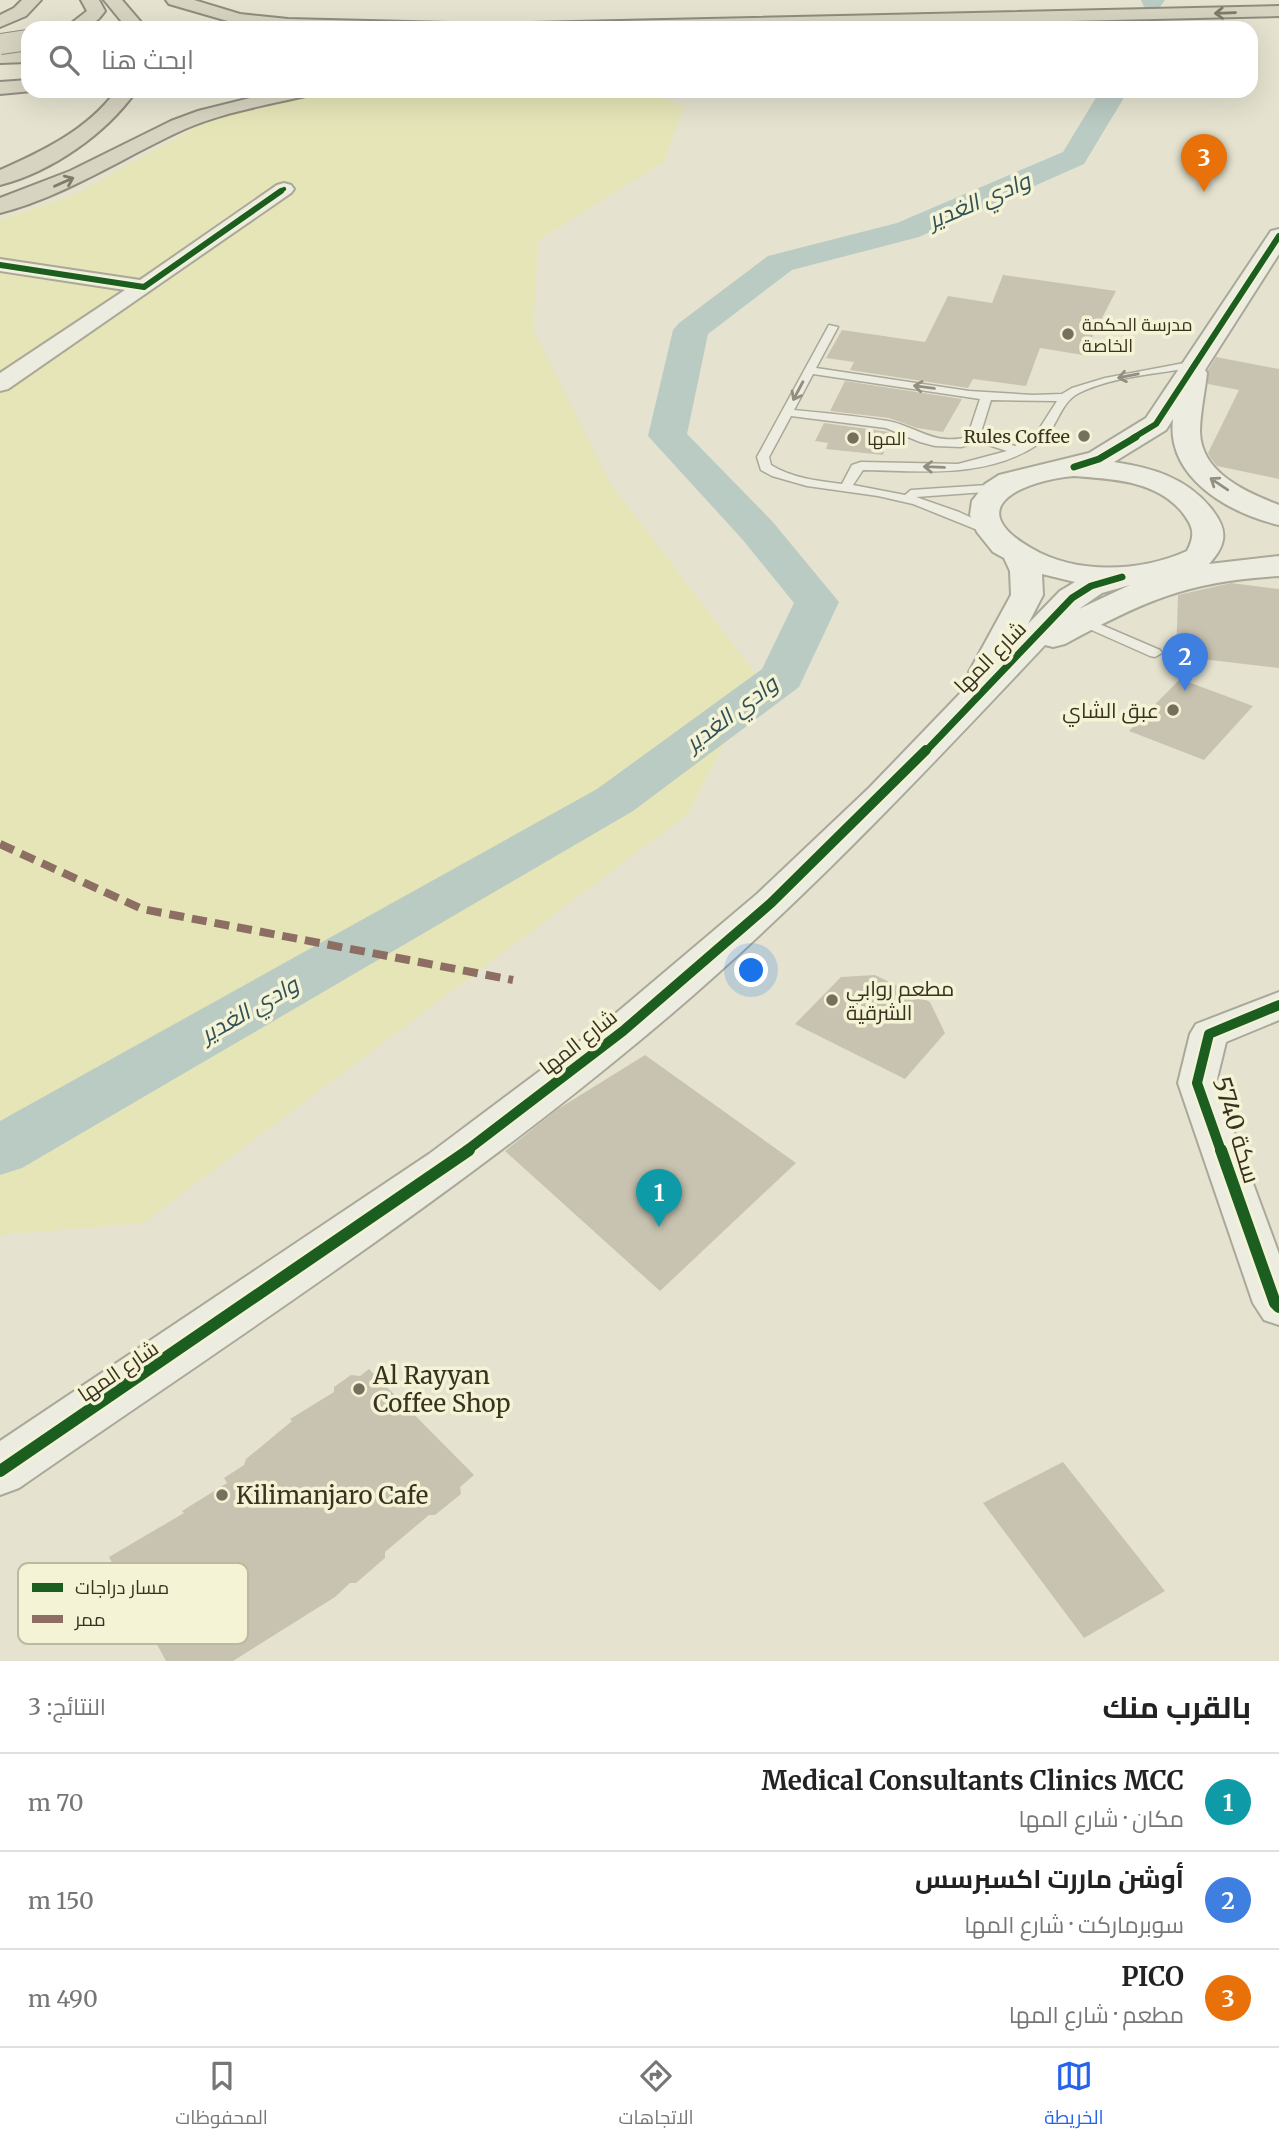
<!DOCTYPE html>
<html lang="ar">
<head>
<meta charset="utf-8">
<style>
  :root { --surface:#fff; --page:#f2f2f2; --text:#222; --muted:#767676; --line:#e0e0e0; --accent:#2563eb }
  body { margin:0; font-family:Merriweather,Cairo,serif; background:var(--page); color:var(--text); direction:rtl }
  .you { position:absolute; left:752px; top:971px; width:24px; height:24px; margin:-18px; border:5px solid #fff; border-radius:50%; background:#1a73e8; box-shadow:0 0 0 10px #1a73e833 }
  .badge { display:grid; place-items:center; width:46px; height:46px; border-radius:50%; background:var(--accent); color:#fff; font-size:23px; font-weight:700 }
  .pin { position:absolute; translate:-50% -58px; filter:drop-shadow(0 2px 4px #0008) }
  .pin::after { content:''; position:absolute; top:37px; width:24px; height:21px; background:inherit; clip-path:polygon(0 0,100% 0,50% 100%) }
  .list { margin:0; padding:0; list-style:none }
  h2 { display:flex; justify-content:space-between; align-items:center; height:91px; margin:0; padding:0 28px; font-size:30px }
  h2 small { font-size:23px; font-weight:400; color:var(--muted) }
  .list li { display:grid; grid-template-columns:46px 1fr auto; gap:21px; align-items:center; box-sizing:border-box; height:98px; padding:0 28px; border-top:2px solid var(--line) }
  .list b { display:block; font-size:26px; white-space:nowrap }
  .list p { margin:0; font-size:23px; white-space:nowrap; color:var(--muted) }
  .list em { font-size:23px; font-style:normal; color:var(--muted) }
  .icon { flex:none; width:38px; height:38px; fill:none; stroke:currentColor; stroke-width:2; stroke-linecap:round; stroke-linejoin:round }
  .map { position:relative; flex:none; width:1279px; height:1661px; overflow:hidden; direction:ltr }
  .search { position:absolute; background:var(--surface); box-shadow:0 7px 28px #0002; left:21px; right:21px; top:21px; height:77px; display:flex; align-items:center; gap:18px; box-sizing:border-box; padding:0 24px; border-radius:21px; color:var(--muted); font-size:26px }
  .sheet { height:385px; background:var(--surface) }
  nav { display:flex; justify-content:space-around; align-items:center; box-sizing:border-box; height:98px; border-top:2px solid var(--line); background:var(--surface); font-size:19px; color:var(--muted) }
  nav a { display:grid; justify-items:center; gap:4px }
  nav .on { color:var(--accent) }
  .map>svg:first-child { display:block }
</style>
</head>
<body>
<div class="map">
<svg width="1279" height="1661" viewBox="0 0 1279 1661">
  <rect width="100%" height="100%" fill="#e5e3cf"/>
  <path fill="#e6e5b8" d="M 339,91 L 648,91 L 684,107 L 664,162 L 538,240 L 533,329 L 610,483 L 758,677 L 688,814 L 143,1223 L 0,1235 L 0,220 L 72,196 L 218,115 Z"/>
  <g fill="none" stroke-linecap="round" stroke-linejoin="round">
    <path fill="#bacbc4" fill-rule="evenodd" d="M 1141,0 L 1165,0 L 1160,7 L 1152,9 L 1144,7 Z
      M 1100,91 L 1128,91 L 1084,164 L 919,237 L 792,270 L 708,334 L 687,434 L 772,521 L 839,602 L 799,687 L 633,811 L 22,1168 L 0,1175 L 0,1121 L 597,789 L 762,669 L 794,603 L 742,539 L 648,436 L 673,330 L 679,323 L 768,256 L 897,223 L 1063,152 Z"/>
  </g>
  <path fill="#c8c3b0" d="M 1003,275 L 1116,291 L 1083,355 L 1040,348 L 1026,386 L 973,379 L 968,388 L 850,370 L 854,362 L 826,358 L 842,330 L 925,342 L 948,296 L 992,303 Z
    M 1216,357 L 1279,369 L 1279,479 L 1217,466 L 1210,457 L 1208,453 L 1239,390 L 1208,384 L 1208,370 Z
    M 845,381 L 962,399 L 943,432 L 917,428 L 889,418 L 830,411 Z
    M 824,423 L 889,432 L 883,455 L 826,449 L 828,443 L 815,441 Z
    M 1231,583 L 1279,589 L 1279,668 L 1176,656 L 1178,595 Z
    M 1180,679 L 1253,706 L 1204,760 L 1129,731 Z
    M 875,975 L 930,1002 L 945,1033 L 905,1079 L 795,1024 L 841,977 Z
    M 645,1055 L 796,1163 L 660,1291 L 505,1151 L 558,1109 Z
    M 369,1369 L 474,1475 L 460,1487 L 461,1494 L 435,1515 L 429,1515 L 385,1552 L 385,1558 L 356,1583 L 350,1583 L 335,1597 L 233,1661 L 166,1661 L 109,1557 L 184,1513 L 182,1511 L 227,1483 L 224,1478 L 244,1465 L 246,1459 L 292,1421 L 290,1419 L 334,1392 L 334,1387 L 351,1375 L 360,1376 Z
    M 1063,1462 L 1165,1591 L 1084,1638 L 983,1503 Z"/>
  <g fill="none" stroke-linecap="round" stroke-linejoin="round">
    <defs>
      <path id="service" d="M 829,325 L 838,327 L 816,368 L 969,391 L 1033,395 L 1062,394 L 1072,388 L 1105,378 L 1195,361 L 1200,364 L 1195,367 C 1158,374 1113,376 1079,393 C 1059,403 1057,430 1040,443 C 988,479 922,471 863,470 L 853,485 L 905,495 L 911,490 L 1003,484 L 1003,490 L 999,491 L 916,497 L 959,512 L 994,528 L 994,534 L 990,535 L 913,504 L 878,496 L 807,486 L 772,476 L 761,470 L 757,457 ZM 813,374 L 980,399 L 969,432 L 972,436 C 934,447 921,428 888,421 C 857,416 825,413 794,410 ZM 991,400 L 1057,401 L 1034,437 L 1015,446 L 984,436 L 981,432 ZM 791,416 L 886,428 L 920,442 L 935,446 L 961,447 L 979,442 L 1007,451 L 958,464 L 861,462 L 852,465 L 842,484 C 817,481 792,478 771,465 L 769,457 Z
        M 1083,617 L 1160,650 L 1162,653 L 1155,657 L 1150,656 L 1078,624 L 1076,621 Z"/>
      <path id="minor" d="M 284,183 L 291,185 L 294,189 L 291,193 L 8,389 L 0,391 L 0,373 L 125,290 L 0,271 L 0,259 L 140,280 L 277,185 Z
        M 1279,992 L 1279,1020 L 1226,1042 L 1216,1083 L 1279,1254 L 1279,1325 L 1264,1320 L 1253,1303 L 1178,1083 L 1190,1034 L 1196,1024 Z"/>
      <path id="tertiary" d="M 1279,229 L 1279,254 L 1205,370 L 1207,373 C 1205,392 1200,413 1200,432 C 1201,473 1246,492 1279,505 L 1279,525 C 1229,513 1166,478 1173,419 L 1166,430 L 1114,462 C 1152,468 1185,477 1210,507 C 1228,529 1228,543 1209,564 L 1279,556 L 1279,576 C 1188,581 1143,601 1065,644 L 1053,647 L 1045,645 C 915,783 785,921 638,1042 C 443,1204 228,1343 19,1488 L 0,1495 L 0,1441 L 429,1154 L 608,1020 L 757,894 L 869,788 L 974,679 L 969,672 L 1011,595 L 1010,571 L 1004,558 L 993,552 L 977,532 L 970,515 L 972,501 L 985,484 L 999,475 L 1089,453 L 1146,418 L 1271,231 ZM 1074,476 C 1111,479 1156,480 1182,512 C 1193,526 1196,534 1187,551 C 1141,572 1076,575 1031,548 C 958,506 1027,480 1074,476 ZM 1042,574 L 1075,582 L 1060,591 L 1028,624 L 1043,595 ZM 1130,585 L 1079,609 L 1102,593 Z"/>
      <path id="motorway" d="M 22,0 L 41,0 L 26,16 L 0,27 L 0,15 L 14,8 Z
        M 81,0 L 99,0 L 105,11 C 93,28 84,28 65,28 L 87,11 Z
        M 104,0 L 122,0 L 146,28 L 127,28 Z
        M 166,0 L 194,0 L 240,14 L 288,19 L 490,24 L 1279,6 L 1279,16 L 777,28 L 274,28 L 238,24 L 169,4 Z
        M 28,50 L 28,62 L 0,63 L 0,51 Z
        M 28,80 L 28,91 L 32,91 L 0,94 L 0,82 Z
        M 116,91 L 136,91 C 106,134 51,172 0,185 L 0,170 C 43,151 87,130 116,91 Z
        M 278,91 L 312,91 L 309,95 C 268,105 224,112 185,129 C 123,157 66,196 0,213 L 0,198 L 70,171 L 171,121 L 198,111 Z"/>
    </defs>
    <use href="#service" stroke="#aaa898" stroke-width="3"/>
    <use href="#minor" stroke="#aaa898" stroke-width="4"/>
    <use href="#tertiary" stroke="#aaa898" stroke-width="4"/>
    <use href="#motorway" stroke="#908d7f" stroke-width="4"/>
    <use href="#service" fill="#edece1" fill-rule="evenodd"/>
    <use href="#minor" fill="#edece1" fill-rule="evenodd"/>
    <use href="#tertiary" fill="#edece1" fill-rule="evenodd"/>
    <use href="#motorway" fill="#d7d4c1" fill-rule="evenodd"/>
    <defs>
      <path id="motorway-bridge" d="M 0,44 L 28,40"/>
    </defs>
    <use href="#motorway-bridge" stroke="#908d7f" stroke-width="22" stroke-linecap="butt"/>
    <use href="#motorway-bridge" stroke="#d7d4c1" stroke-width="20"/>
    <path stroke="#8d6e63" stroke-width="8" stroke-dasharray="15 8" stroke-linecap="butt" d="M 0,844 L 142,909 L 513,980"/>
    <defs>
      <path id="cycleway-far4" d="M 278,193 L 284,189"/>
      <path id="cycleway-far3" d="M 0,265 L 144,287 L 281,191
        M 1133,438 L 1156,424 L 1279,236"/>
      <path id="cycleway-far2" d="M 1074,467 L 1099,459 L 1136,437
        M 925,752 L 1072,598 L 1091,586 L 1122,577"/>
      <path id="cycleway-far1" d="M 466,1151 L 623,1031 L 771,903 L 926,750
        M 1221,1151 L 1197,1083 L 1209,1034 L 1279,1005"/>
      <path id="cycleway" d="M 1221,1150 L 1275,1303 L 1279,1307
        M 0,1471 L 469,1150"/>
    </defs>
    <use href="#cycleway-far4" stroke="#f4f3d6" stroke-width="7"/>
    <use href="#cycleway-far3" stroke="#f4f3d6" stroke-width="9"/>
    <use href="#cycleway-far2" stroke="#f4f3d6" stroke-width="10"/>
    <use href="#cycleway-far1" stroke="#f4f3d6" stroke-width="14"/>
    <use href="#cycleway" stroke="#f4f3d6" stroke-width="17"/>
    <use href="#cycleway-far4" stroke="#1b5e20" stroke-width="4.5"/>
    <use href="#cycleway-far3" stroke="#1b5e20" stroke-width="6"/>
    <use href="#cycleway-far2" stroke="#1b5e20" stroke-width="7"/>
    <use href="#cycleway-far1" stroke="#1b5e20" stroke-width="10"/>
    <use href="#cycleway" stroke="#1b5e20" stroke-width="12"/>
  </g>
  <defs><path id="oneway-shaft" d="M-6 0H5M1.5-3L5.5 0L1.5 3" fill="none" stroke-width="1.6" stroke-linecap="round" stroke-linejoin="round" transform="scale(1.75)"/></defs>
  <g stroke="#807b68">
    <use href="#oneway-shaft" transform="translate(1225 13) rotate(178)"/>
    <use href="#oneway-shaft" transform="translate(64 182) rotate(-24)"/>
  </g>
  <g stroke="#938f80">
    <use href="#oneway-shaft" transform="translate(1128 376) rotate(169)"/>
    <use href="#oneway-shaft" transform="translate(924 387) rotate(-172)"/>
    <use href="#oneway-shaft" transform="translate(798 391) rotate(118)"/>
    <use href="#oneway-shaft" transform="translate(934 467) rotate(-178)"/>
    <use href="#oneway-shaft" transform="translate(1219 484) rotate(-146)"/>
  </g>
  <g fill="#75705d" stroke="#f4f3d6" stroke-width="2.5">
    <circle cx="1068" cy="334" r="7"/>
    <circle cx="1084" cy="436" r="7"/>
    <circle cx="853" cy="438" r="7"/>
    <circle cx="1173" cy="710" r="7"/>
    <circle cx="832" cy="1000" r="7"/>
    <circle cx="359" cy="1389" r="7"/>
    <circle cx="222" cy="1495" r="7"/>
  </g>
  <g text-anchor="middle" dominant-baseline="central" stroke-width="7" stroke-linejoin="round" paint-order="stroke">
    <g font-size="18" fill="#393220" stroke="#f4f3d6" text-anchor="start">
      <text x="1082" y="324">مدرسة الحكمة<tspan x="1082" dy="21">الخاصة</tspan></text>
      <text x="1070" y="436" text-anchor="end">Rules Coffee</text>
      <text x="867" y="438">المها</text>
    </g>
    <g font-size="21" fill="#393220" stroke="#f4f3d6">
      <text transform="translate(990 657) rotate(-45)">شارع المها</text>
      <text transform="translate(578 1042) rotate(-38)">شارع المها</text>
      <text transform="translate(118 1371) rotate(-34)">شارع المها</text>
    </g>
    <g font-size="21" fill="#393220" stroke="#f4f3d6" text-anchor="end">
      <text x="1159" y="710">عبق الشاي</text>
      <text x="846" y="988" text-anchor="start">مطعم روابي<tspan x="846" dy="24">الشرقية</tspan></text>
    </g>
    <g font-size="23" font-style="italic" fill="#305058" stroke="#f4f3d6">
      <text transform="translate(979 200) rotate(-23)">وادي الغدير</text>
      <text transform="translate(731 713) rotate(-37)">وادي الغدير</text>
      <text transform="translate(249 1009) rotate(-30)">وادي الغدير</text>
    </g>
    <g font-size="24" fill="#393220" stroke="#f4f3d6">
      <text transform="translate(1237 1130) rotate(73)">سكة 5740</text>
    </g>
    <g font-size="24" fill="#393220" stroke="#f4f3d6" text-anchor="start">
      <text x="373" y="1375">Al Rayyan<tspan x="373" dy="28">Coffee Shop</tspan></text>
      <text x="236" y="1495">Kilimanjaro Cafe</text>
    </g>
  </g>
  <rect x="18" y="1563" width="230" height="81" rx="10" fill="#f4f3d6" stroke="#bcb99f" stroke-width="2"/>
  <rect x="32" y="1583" width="31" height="9" fill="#1b5e20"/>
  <rect x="32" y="1615" width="31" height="8" fill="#8d6e63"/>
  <g font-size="19" fill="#393220">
    <text x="75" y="1594">مسار دراجات</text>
    <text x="75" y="1626">ممر</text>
  </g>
</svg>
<div class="you"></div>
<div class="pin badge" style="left:659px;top:1227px;background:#0f9aa8">1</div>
<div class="pin badge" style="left:1185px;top:691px;background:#3f7fe0">2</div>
<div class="pin badge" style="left:1204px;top:192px;background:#e8710a">3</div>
<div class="search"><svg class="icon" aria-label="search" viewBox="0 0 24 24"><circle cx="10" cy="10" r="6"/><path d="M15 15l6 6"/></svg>ابحث هنا</div>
</div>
<section class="sheet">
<h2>بالقرب منك<small>النتائج: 3</small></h2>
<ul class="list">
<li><span class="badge" style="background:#0f9aa8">1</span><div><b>Medical Consultants Clinics MCC</b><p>مكان · شارع المها</p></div><em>70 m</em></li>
<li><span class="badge" style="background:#3f7fe0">2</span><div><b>أوشن ماررت اكسبرسس</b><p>سوبرماركت · شارع المها</p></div><em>150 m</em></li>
<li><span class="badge" style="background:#e8710a">3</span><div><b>PICO</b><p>مطعم · شارع المها</p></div><em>490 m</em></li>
</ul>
</section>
<nav>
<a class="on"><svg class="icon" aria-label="map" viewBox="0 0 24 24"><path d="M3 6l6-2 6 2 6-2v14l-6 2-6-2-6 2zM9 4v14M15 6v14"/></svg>الخريطة</a>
<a><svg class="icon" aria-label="directions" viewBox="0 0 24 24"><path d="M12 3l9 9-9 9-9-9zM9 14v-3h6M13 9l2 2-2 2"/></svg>الاتجاهات</a>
<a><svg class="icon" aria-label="saved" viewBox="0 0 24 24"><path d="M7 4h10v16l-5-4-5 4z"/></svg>المحفوظات</a>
</nav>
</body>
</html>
